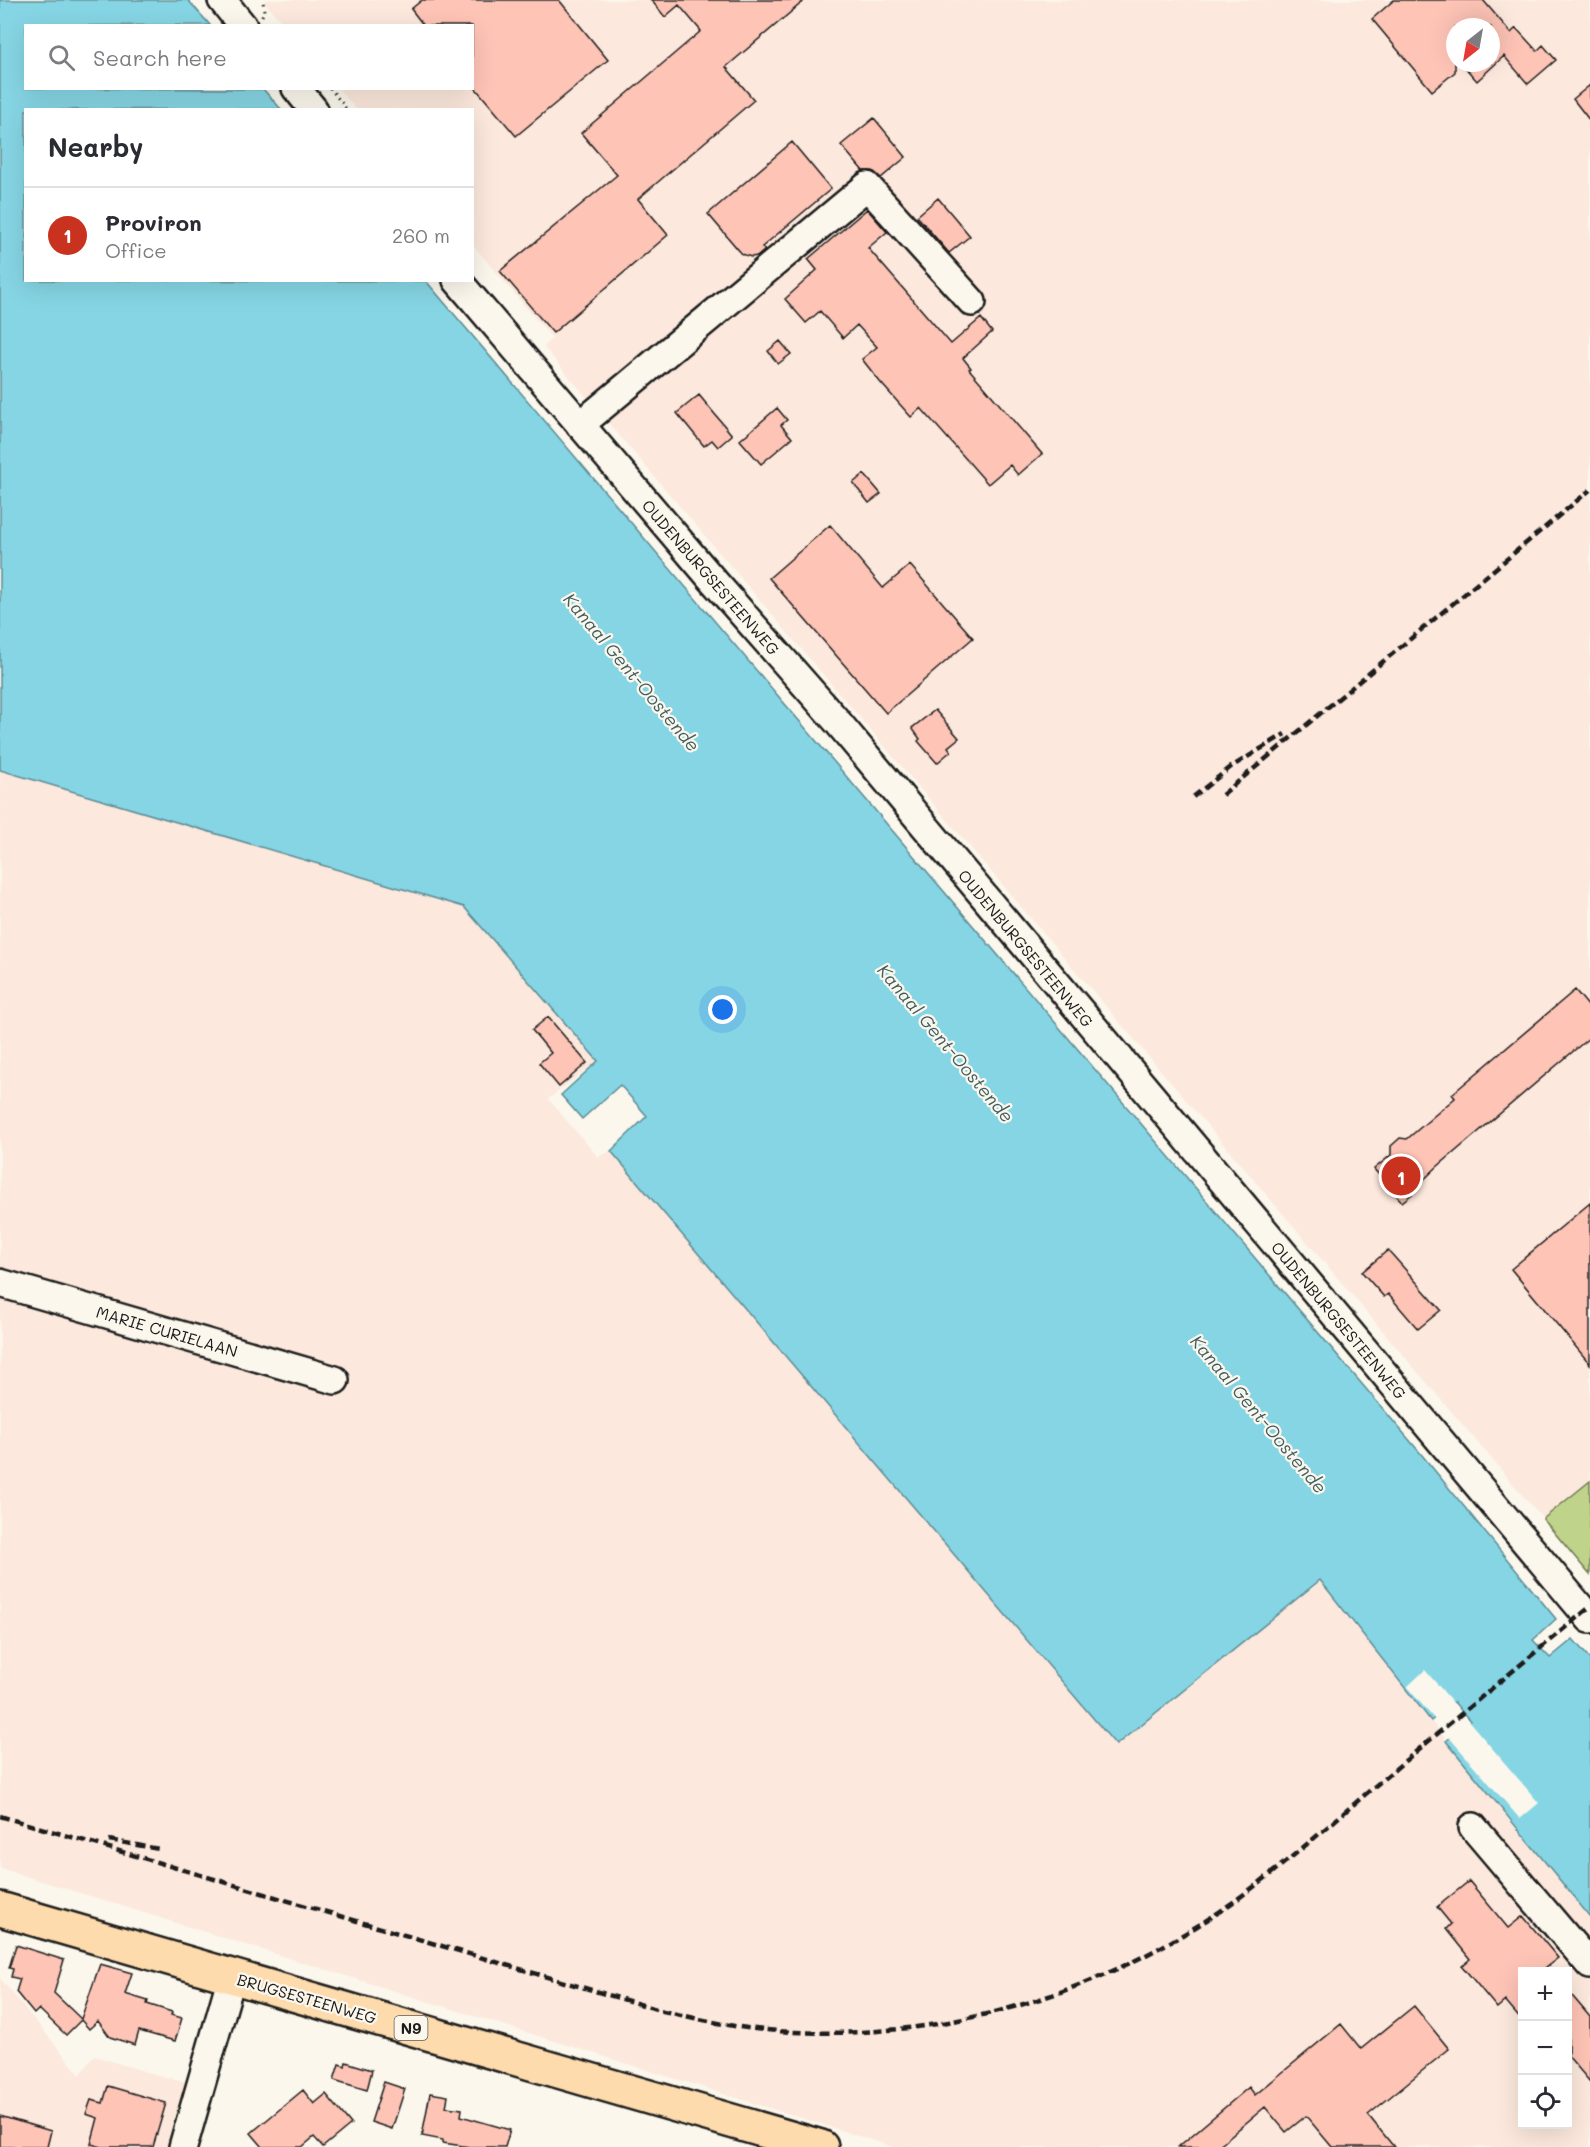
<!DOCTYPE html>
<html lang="en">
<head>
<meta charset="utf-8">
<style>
  :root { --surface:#fff; --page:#f7f7f7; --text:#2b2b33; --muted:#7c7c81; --line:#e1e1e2; --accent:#c8321e }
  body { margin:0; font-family:Mali,sans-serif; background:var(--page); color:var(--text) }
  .controls { position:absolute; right:18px; bottom:18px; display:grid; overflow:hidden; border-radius:0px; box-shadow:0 6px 24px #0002 }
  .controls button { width:54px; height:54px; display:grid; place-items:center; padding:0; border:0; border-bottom:2px solid var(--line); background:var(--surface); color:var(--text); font:30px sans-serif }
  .compass { position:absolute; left:1446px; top:18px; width:54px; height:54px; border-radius:50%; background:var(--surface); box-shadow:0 6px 24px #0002; rotate:211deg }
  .you { position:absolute; left:723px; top:1010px; width:21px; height:21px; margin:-15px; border:4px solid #fff; border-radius:50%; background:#1a73e8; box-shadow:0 0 0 9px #1a73e833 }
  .badge { display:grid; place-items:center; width:39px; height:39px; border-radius:50%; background:var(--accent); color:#fff; font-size:20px; font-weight:700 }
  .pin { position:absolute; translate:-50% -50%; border:3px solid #fff; box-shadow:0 2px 6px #0006 }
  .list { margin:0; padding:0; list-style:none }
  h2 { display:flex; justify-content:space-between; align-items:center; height:78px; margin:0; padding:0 24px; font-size:26px }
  h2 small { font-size:20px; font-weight:400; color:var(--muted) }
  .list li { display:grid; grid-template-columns:39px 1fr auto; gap:18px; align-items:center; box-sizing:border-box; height:96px; padding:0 24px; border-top:2px solid var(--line) }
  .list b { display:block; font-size:22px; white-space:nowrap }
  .list p { margin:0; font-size:20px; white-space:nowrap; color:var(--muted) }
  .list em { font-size:20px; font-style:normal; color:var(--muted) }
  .icon { flex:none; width:33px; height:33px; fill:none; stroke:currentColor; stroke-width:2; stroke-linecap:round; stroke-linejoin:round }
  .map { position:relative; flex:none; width:1590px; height:2147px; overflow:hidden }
  .search { position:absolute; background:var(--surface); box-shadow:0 6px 24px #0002; left:24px; top:24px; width:450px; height:66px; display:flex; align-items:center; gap:15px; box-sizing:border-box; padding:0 21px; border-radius:0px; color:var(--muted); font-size:22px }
  .panel { position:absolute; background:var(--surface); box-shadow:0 6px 24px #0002; left:24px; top:108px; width:450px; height:174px; border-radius:0px }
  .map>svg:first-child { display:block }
</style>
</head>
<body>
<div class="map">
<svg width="1590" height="2147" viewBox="0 0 1590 2147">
  <rect width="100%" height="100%" fill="#fbf7ec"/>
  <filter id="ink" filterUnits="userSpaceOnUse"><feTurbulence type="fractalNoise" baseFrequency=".0167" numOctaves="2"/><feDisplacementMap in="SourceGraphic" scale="12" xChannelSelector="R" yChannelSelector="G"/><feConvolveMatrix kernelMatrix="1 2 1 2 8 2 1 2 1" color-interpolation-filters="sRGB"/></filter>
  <g filter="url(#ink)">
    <path fill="#fce8dc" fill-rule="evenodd" d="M 266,0 L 1590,0 L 1590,1481 L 1543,1519 L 544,347 L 552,338 L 473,245 L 472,110 L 356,109 L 338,89 L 472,88 L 472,26 L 285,25 L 264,2 ZM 1455,27 L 1491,27 L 1491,63 L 1455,63 Z
      M 0,770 L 463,907 L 598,1061 L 548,1099 L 598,1157 L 611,1151 L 1116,1745 L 1320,1580 L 1514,1826 L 1590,1917 L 1590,2147 L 894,2147 L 0,1868 ZM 1522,1972 L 1568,1972 L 1568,2124 L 1522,2124 Z
      M 0,1978 L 80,2075 L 94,2056 L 153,2074 L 191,2083 L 172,2147 L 0,2147 Z"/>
    <path fill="#bfd48a" stroke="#6e7853" stroke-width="1.5" d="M 1590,1481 L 1590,1575 L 1543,1519 Z"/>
    <path fill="#86d5e4" stroke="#5c8b94" stroke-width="1.5" d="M 0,0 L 188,0 L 210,25 L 26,26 L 26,88 L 263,89 L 281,109 L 26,110 L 26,280 L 426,281 L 1417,1449 L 1556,1619 L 1533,1640 L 1550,1658 L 1573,1639 L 1590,1659 L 1590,1917 L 1446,1741 L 1470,1721 L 1454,1702 L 1431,1721 L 1320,1580 L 1116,1745 L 611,1151 L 647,1116 L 620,1085 L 582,1119 L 561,1095 L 598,1061 L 464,907 L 0,770 Z"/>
    <path fill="#fbf7ec" d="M 1425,1670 L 1539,1803 L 1520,1819 L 1448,1736 L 1466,1721 L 1453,1706 L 1436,1721 L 1407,1687 Z"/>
    <path fill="#fec4b6" stroke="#1c1c1c" stroke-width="1.5" d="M 422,0 L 559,0 L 608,60 L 516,136 L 472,84 L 472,26 L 424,26 L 411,9 Z
      M 651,0 L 805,0 L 726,67 L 754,100 L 638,199 L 668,235 L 553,333 L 500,271 L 617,175 L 581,133 L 701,31 L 679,5 L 665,17 Z
      M 1394,0 L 1483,0 L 1511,33 L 1516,28 L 1537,51 L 1543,45 L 1556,60 L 1528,84 L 1504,56 L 1477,81 L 1461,63 L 1491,63 L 1491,27 L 1455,27 L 1455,72 L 1432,91 L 1372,19 Z
      M 1590,85 L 1590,121 L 1573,99 Z
      M 874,118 L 906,157 L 881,178 L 873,171 L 863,171 L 841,145 Z
      M 792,142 L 831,189 L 762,247 L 765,250 L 758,256 L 751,257 L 742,254 L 708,214 Z
      M 938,198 L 970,236 L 949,253 L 917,216 Z
      M 867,209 L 887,232 L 868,248 L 951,344 L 981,318 L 992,332 L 963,358 L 971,368 L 969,369 L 1042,454 L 1018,475 L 1010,465 L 988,484 L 921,408 L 911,417 L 880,382 L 862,359 L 877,347 L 857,325 L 843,338 L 820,311 L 806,323 L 785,299 L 817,270 L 808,259 Z
      M 780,341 L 791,354 L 778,364 L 768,351 Z
      M 699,395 L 732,435 L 718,447 L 712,440 L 704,446 L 677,413 Z
      M 777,408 L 787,420 L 781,425 L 792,438 L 761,464 L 740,440 Z
      M 864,474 L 881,494 L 869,503 L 853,483 Z
      M 830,525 L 883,588 L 910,565 L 973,638 L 886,713 L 769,578 Z
      M 935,710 L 959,738 L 948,747 L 951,751 L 937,763 L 918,741 L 920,739 L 912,728 Z
      M 1575,990 L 1590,1008 L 1590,1037 L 1437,1167 L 1415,1188 L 1417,1190 L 1402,1202 L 1374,1169 L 1391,1155 L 1391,1146 L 1400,1138 L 1407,1139 L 1455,1098 L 1452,1094 Z
      M 548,1017 L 587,1063 L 559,1087 L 539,1063 L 551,1053 L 532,1030 Z
      M 1590,1203 L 1590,1364 L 1511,1269 Z
      M 1388,1250 L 1441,1310 L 1418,1329 L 1388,1294 L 1384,1297 L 1362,1272 Z
      M 1469,1881 L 1508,1928 L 1523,1916 L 1558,1958 L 1541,1971 L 1522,1971 L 1522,2021 L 1505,2001 L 1497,2008 L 1462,1966 L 1470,1959 L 1446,1929 L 1451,1924 L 1437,1907 Z
      M 16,1945 L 64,1960 L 54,1993 L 81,2019 L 100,1964 L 132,1973 L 125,1994 L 148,2001 L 147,2004 L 172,2012 L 171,2015 L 182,2018 L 175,2041 L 139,2031 L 135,2045 L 110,2037 L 98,2021 L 89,2029 L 81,2020 L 66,2035 L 39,2009 L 34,2014 L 16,1992 L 20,1979 L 11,1977 L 13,1969 L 9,1968 Z
      M 1568,1991 L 1590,2017 L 1590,2082 L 1568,2056 Z
      M 1414,2006 L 1449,2049 L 1368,2115 L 1394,2147 L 1332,2147 L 1306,2116 L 1286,2132 L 1265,2107 L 1217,2147 L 1178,2147 L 1249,2087 L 1255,2095 L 1341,2024 L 1361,2049 Z
      M 346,2062 L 372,2070 L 367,2090 L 334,2080 L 339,2064 L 345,2066 Z
      M 384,2082 L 405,2089 L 392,2129 L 371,2122 Z
      M 108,2086 L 166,2103 L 153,2147 L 102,2147 L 91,2144 L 98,2118 L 86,2114 L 91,2100 L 103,2103 Z
      M 303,2090 L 314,2104 L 326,2094 L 351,2124 L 323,2147 L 314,2137 L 302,2147 L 263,2147 L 251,2133 Z
      M 430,2093 L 448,2096 L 446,2107 L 462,2109 L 461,2116 L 510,2130 L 505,2147 L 470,2147 L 443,2143 L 443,2140 L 422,2136 Z
      M 0,2116 L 51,2131 L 47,2147 L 0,2147 Z"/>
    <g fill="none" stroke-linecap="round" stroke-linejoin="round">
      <defs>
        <path id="minor" d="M 222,0 L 243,26
          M 296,88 L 314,110
          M 457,280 L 711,578 L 836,720 L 1590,1619
          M 580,425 L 867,186 L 972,302
          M 0,1283 L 335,1380
          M 1473,1827 L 1590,1965
          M 183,2147 L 232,1976"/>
        <path id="major" d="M 0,1909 L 821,2147"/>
      </defs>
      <use href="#minor" stroke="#1c1c1c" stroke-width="32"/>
      <use href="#major" stroke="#1c1c1c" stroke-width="38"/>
      <path stroke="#1c1c1c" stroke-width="3" stroke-dasharray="1.5 4.5" stroke-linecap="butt" d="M 262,16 L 264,11 L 263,0
        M 330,88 L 347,110"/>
      <use href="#minor" stroke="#fbf7ec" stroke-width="27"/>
      <use href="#major" stroke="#fedbac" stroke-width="33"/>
      <path stroke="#1c1c1c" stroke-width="4.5" stroke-dasharray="9 4.5" stroke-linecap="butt" d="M 1222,795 L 1590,490
        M 1193,797 L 1231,767 L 1285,734
        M 0,1816 L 663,2011 C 691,2017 719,2024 747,2028 C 913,2048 1080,2005 1219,1912 C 1276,1873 1328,1826 1381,1781 C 1450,1723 1520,1665 1590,1607
        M 109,1840 L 159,1849"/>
    </g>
  </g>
  <g text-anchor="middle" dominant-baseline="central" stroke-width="4.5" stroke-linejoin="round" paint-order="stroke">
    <rect fill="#fbf7ec" stroke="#5f5e5a" stroke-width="1.5" x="394.5" y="2016" width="33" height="24" rx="4.5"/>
    <g font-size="15" font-weight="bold" fill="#1c1c1c">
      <text x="411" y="2028">N9</text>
    </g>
    <g font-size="16" fill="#1c1c1c" stroke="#fbf7ec">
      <text transform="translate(711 577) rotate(49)">OUDENBURGSESTEENWEG</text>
      <text transform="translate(1026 948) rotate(50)">OUDENBURGSESTEENWEG</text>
      <text transform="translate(1339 1320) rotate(50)">OUDENBURGSESTEENWEG</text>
      <text transform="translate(167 1331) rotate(16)">MARIE CURIELAAN</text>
      <text transform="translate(307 1998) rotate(16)">BRUGSESTEENWEG</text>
    </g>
    <g font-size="18" font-style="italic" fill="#415d62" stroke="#fbf7ec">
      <text transform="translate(632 672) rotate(50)">Kanaal Gent-Oostende</text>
      <text transform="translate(946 1043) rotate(50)">Kanaal Gent-Oostende</text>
      <text transform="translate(1259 1414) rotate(50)">Kanaal Gent-Oostende</text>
    </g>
  </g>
</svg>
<div class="controls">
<button>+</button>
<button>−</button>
<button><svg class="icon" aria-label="locate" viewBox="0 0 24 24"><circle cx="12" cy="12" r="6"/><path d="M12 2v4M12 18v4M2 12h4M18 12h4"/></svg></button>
</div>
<svg class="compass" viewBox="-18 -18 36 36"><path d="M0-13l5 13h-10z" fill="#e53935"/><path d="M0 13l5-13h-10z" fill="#7c7c81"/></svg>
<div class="you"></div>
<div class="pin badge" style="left:1401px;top:1176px">1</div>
<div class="search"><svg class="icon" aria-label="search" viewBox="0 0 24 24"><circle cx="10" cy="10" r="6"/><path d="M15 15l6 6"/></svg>Search here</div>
<section class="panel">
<h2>Nearby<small></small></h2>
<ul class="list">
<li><span class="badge">1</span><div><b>Proviron</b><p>Office</p></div><em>260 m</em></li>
</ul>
</section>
</div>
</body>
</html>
